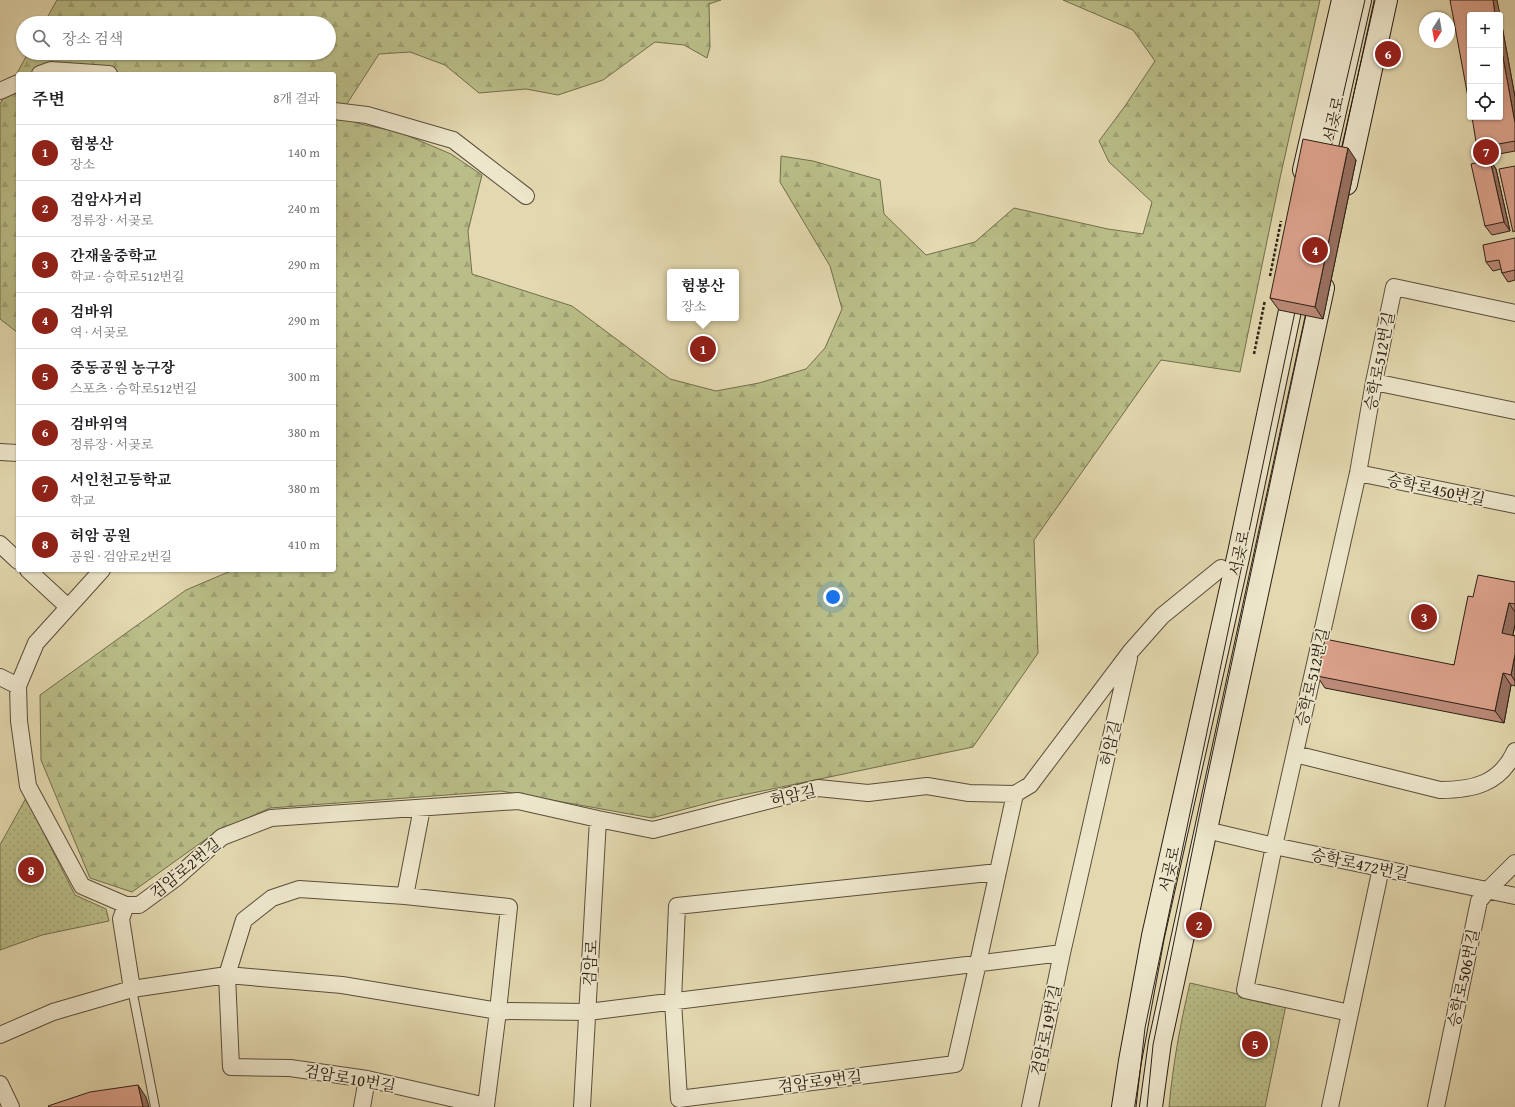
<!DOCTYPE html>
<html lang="ko">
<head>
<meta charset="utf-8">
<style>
  :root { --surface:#fff; --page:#f2f2f2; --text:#202124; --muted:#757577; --line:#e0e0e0; --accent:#8f2418 }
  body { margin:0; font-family:"Gentium Book Plus","Noto Serif KR",serif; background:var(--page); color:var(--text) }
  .controls { position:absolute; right:12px; top:12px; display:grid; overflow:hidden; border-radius:4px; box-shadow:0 1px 3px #0004 }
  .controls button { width:36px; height:36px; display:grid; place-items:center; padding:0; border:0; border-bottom:1px solid var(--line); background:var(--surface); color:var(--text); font:20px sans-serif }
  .compass { position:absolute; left:1419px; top:12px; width:36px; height:36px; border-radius:50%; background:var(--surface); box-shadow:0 1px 3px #0004; rotate:191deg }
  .you { position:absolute; left:833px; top:597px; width:14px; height:14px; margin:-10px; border:3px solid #fff; border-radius:50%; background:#1a73e8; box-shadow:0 0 0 6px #1a73e833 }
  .badge { display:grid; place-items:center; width:26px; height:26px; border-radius:50%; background:var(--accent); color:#fff; font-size:13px; font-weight:700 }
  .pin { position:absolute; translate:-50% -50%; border:2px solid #fff; box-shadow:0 1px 4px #0006 }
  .popup { position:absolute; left:667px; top:269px; width:72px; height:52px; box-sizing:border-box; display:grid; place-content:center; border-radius:4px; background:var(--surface); filter:drop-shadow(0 1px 3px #0005); font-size:13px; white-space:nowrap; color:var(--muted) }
  .popup b { font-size:15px; color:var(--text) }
  .popup::after { content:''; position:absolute; left:50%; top:100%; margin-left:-8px; border:8px solid transparent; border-top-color:var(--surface) }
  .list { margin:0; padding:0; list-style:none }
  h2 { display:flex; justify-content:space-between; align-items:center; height:52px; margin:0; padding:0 16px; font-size:17px }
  h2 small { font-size:13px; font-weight:400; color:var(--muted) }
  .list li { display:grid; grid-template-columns:26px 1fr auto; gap:12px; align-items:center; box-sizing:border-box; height:56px; padding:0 16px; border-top:1px solid var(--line) }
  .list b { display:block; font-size:15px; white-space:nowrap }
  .list p { margin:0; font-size:13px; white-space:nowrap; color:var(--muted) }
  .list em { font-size:13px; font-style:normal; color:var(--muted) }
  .icon { flex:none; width:22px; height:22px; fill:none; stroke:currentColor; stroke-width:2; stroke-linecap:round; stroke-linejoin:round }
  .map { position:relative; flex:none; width:1515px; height:1107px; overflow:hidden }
  .search { position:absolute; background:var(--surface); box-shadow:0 1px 3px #0004; left:16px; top:16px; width:320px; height:44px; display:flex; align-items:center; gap:10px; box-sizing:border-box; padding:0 14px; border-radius:22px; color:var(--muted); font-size:15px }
  .panel { position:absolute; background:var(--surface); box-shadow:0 1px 3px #0004; left:16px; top:72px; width:320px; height:500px; border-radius:4px }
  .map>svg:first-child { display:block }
</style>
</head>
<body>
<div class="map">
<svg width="1515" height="1107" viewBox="0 0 1515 1107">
  <defs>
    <pattern id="forest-firs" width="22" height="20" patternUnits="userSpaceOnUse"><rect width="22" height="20" fill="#b9bd87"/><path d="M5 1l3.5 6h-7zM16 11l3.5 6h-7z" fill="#9fa274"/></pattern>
    <pattern id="park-dots" width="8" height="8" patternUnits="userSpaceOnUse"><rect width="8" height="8" fill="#b9bd87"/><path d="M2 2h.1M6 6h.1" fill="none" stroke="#9fa274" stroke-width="1.8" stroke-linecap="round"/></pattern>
  </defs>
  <rect width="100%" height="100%" fill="#e3d8af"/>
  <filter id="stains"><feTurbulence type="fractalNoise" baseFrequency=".005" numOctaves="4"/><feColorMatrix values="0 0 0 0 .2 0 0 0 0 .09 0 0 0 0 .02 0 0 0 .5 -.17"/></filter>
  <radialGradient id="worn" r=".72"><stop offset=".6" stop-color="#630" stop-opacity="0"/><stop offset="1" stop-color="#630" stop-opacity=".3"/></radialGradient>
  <path fill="url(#forest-firs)" stroke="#726e4e" d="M 57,0 L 721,0 L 709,4 L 710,47 L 707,58 L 684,45 L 655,42 L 603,80 L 558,95 L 526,89 L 479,93 L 445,65 L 410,52 L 379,54 L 343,110 L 360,124 L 399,132 L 451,154 L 482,175 L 468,231 L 472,274 L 572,306 L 670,379 L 716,391 L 759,383 L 806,369 L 825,348 L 842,309 L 830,266 L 780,182 L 781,156 L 813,161 L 880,180 L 884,214 L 926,255 L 975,242 L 1014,208 L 1108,229 L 1143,234 L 1152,202 L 1109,162 L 1099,141 L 1125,106 L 1155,61 L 1133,30 L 1063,0 L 1320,0 L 1280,178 L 1240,372 L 1161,360 L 1034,540 L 1038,653 L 973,747 L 719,800 L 652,818 L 501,791 L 270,808 L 216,832 L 132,892 L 90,878 L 41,760 L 40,695 L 186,590 L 233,570 L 334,570 L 334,74 L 18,74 L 18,333 L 0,319 L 0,104 L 28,53 L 329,53 L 329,23 L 44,23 Z"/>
  <path fill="url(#park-dots)" stroke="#726e4e" d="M 26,798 L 75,895 L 106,909 L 109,921 L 42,935 L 0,950 L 0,845 Z
    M 1190,983 L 1286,1005 L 1265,1107 L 1169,1107 C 1173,1064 1180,1025 1190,983 Z"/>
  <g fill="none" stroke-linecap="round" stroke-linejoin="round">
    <defs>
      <path id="service" d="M 132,989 L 155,1107"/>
      <path id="minor" d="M 40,74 L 51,70 L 109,74
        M 0,91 L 18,83
        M 334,111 L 367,115 L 453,140 L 526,196
        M 1374,382 L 1515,411
        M 0,452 L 18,453
        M 1358,473 L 1515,505
        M 0,544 L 18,561
        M 28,570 L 68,607
        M 102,570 L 36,643 L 18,686 L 19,721 L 28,786 L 82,886 L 126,905 L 139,905 L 176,878 L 222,837 L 271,818 L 518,801 L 598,819 L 653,830 L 818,788 L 868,793 L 927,786 L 969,793 L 1015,794 L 1030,785 L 1131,651 L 1162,616 L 1221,568
        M 0,677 L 18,686
        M 1295,754 L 1440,790 C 1473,790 1500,784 1515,751
        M 1206,830 L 1274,846 L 1515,896
        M 998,872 L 677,906 L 673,1001 L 679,1099 L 955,1064 L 978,963 L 1015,794
        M 299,889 L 405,896 L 509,907 L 498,1011 L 486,1106 L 367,1079 L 290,1068 L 231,1067 L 227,975 L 244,920 L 272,898 Z
        M 405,896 L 422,808
        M 126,905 L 121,919 L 132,989
        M 1350,1013 L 1381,868
        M 0,1035 L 53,1012 L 132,989 L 227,975 L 342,985 L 498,1011 L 588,1012 L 1062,953
        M 0,1084 L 11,1107
        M 362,1107 L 367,1079
        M 582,1107 L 598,819
        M 1030,1107 L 1062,953 L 1129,658
        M 1330,1107 L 1350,1013 L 1245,990 L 1274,846 L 1358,473 L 1374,382 L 1394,287 L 1515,313
        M 1436,1107 L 1479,901 L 1488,890 L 1515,863"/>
      <path id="secondary" d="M 1304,170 L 1343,0
        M 1321,173 L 1360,0
        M 1346,184 L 1386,0
        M 1123,1107 L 1130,1061 L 1153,936 L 1239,553 L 1296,282
        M 1151,1107 L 1160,1042 L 1323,288"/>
    </defs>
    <use href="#service" stroke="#5a4e3c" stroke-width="10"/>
    <use href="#minor" stroke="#5a4e3c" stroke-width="18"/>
    <use href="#secondary" stroke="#2c2016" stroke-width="24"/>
    <path stroke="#2c2016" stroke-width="2.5" stroke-dasharray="3 2" stroke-linecap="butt" d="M 1270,276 L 1281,221
      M 1254,354 L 1265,300"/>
    <use href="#service" stroke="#ede6cb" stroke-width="8"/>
    <use href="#minor" stroke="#ede6cb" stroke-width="16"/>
    <use href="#secondary" stroke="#ede6cb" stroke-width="22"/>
    <path stroke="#2c2016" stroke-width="1" d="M 1329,156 L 1365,0
      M 1339,159 L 1375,0
      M 1136,1107 L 1145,1028 L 1297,302
      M 1147,1107 L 1153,1045 L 1205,788 L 1308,305"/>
  </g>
  <path fill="#bc8a78" stroke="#2c2016" d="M 1500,15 L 1515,97 L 1515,151 L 1483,157 L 1477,148 Z
    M 1356,160 L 1323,319 L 1279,310 L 1270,298 Z
    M 1490,160 L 1496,169 L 1510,231 L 1492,235 L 1485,226 Z
    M 1515,238 L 1515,280 L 1508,282 L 1502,273 L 1501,269 L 1493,271 L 1486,262 Z
    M 1515,582 L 1515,624 L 1513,635 L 1515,636 L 1515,686 L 1511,685 L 1504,723 L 1325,688 L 1317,676 L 1454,665 L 1473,597 Z"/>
  <path fill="#997161" stroke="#2c2016" d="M 1493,0 L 1497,0 L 1500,15 L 1495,15 Z
    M 1500,15 L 1515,97 L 1515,123 L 1500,41 Z
    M 1348,148 L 1356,160 L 1323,319 L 1315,307 Z
    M 1490,160 L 1496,169 L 1510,231 L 1504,222 Z
    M 1509,603 L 1515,612 L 1515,624 L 1511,645 L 1502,633 Z
    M 1515,654 L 1515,681 L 1511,675 Z
    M 1503,673 L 1511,685 L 1504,723 L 1495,711 Z
    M 138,1085 L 146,1097 L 149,1107 L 143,1107 Z"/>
  <path fill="#dba18b" stroke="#2c2016" d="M 1450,0 L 1493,0 L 1495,15 L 1470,15 L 1470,108 Z
    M 1500,41 L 1515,123 L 1515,141 L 1477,148 L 1472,117 L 1500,117 Z
    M 1303,139 L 1348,148 L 1315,307 L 1270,298 Z
    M 1490,160 L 1504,222 L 1485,226 L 1471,164 Z
    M 1515,166 L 1515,231 L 1513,232 L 1499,169 Z
    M 1515,238 L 1515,270 L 1502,273 L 1499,260 L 1486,262 L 1483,245 Z
    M 1478,575 L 1515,582 L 1515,604 L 1509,603 L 1502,633 L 1515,636 L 1515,654 L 1511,675 L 1503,673 L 1495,711 L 1317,676 L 1325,639 L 1454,665 L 1468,596 L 1473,597 Z
    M 138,1085 L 143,1107 L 49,1107 L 48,1106 L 90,1092 Z"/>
  <g text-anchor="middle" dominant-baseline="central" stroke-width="3.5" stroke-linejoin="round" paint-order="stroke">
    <g font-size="16" fill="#2c2016" stroke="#ede6cb">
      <text transform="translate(1333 119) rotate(-77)">서곶로</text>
      <text transform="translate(1379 361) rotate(-79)">승학로512번길</text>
      <text transform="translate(1436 489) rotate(12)">승학로450번길</text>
      <text transform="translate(1239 553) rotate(-78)">서곶로</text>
      <text transform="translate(1312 677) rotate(-77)">승학로512번길</text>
      <text transform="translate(1110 743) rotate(-77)">허암길</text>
      <text transform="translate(793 795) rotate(-13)">허암길</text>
      <text transform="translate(1360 864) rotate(12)">승학로472번길</text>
      <text transform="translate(185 868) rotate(-39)">검암로2번길</text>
      <text transform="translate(1169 869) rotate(-77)">서곶로</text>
      <text transform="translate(590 963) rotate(-87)">검암로</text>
      <text transform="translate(1463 978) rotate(-78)">승학로506번길</text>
      <text transform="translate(1046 1030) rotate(-78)">검암로19번길</text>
      <text transform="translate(350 1078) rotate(10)">검암로10번길</text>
      <text transform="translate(820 1081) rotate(-7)">검암로9번길</text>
    </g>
  </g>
  <rect width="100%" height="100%" filter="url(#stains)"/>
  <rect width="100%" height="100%" fill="url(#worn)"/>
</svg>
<div class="controls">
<button>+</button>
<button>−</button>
<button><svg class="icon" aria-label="locate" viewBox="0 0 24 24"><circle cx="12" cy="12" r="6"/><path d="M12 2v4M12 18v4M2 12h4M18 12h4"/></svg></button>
</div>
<svg class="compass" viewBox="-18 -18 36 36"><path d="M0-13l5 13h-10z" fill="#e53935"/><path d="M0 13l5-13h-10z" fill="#757577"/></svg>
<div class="you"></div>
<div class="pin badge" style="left:703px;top:349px">1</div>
<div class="popup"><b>험봉산</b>장소</div>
<div class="pin badge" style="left:1199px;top:925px">2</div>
<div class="pin badge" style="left:1424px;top:617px">3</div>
<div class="pin badge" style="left:1315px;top:250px">4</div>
<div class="pin badge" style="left:1255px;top:1044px">5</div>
<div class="pin badge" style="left:1388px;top:54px">6</div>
<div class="pin badge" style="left:1486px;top:152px">7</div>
<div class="pin badge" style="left:31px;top:870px">8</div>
<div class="search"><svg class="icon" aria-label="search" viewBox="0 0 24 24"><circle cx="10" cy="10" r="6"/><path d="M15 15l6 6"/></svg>장소 검색</div>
<section class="panel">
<h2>주변<small>8개 결과</small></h2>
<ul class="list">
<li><span class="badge">1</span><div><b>험봉산</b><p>장소</p></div><em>140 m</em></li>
<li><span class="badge">2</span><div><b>검암사거리</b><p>정류장 · 서곶로</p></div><em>240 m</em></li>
<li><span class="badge">3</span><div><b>간재울중학교</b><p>학교 · 승학로512번길</p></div><em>290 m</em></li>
<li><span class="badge">4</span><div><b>검바위</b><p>역 · 서곶로</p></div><em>290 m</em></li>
<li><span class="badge">5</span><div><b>중동공원 농구장</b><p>스포츠 · 승학로512번길</p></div><em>300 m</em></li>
<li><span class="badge">6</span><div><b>검바위역</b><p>정류장 · 서곶로</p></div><em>380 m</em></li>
<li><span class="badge">7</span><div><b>서인천고등학교</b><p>학교</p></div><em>380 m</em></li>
<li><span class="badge">8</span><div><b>허암 공원</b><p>공원 · 검암로2번길</p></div><em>410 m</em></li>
</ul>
</section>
</div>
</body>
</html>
